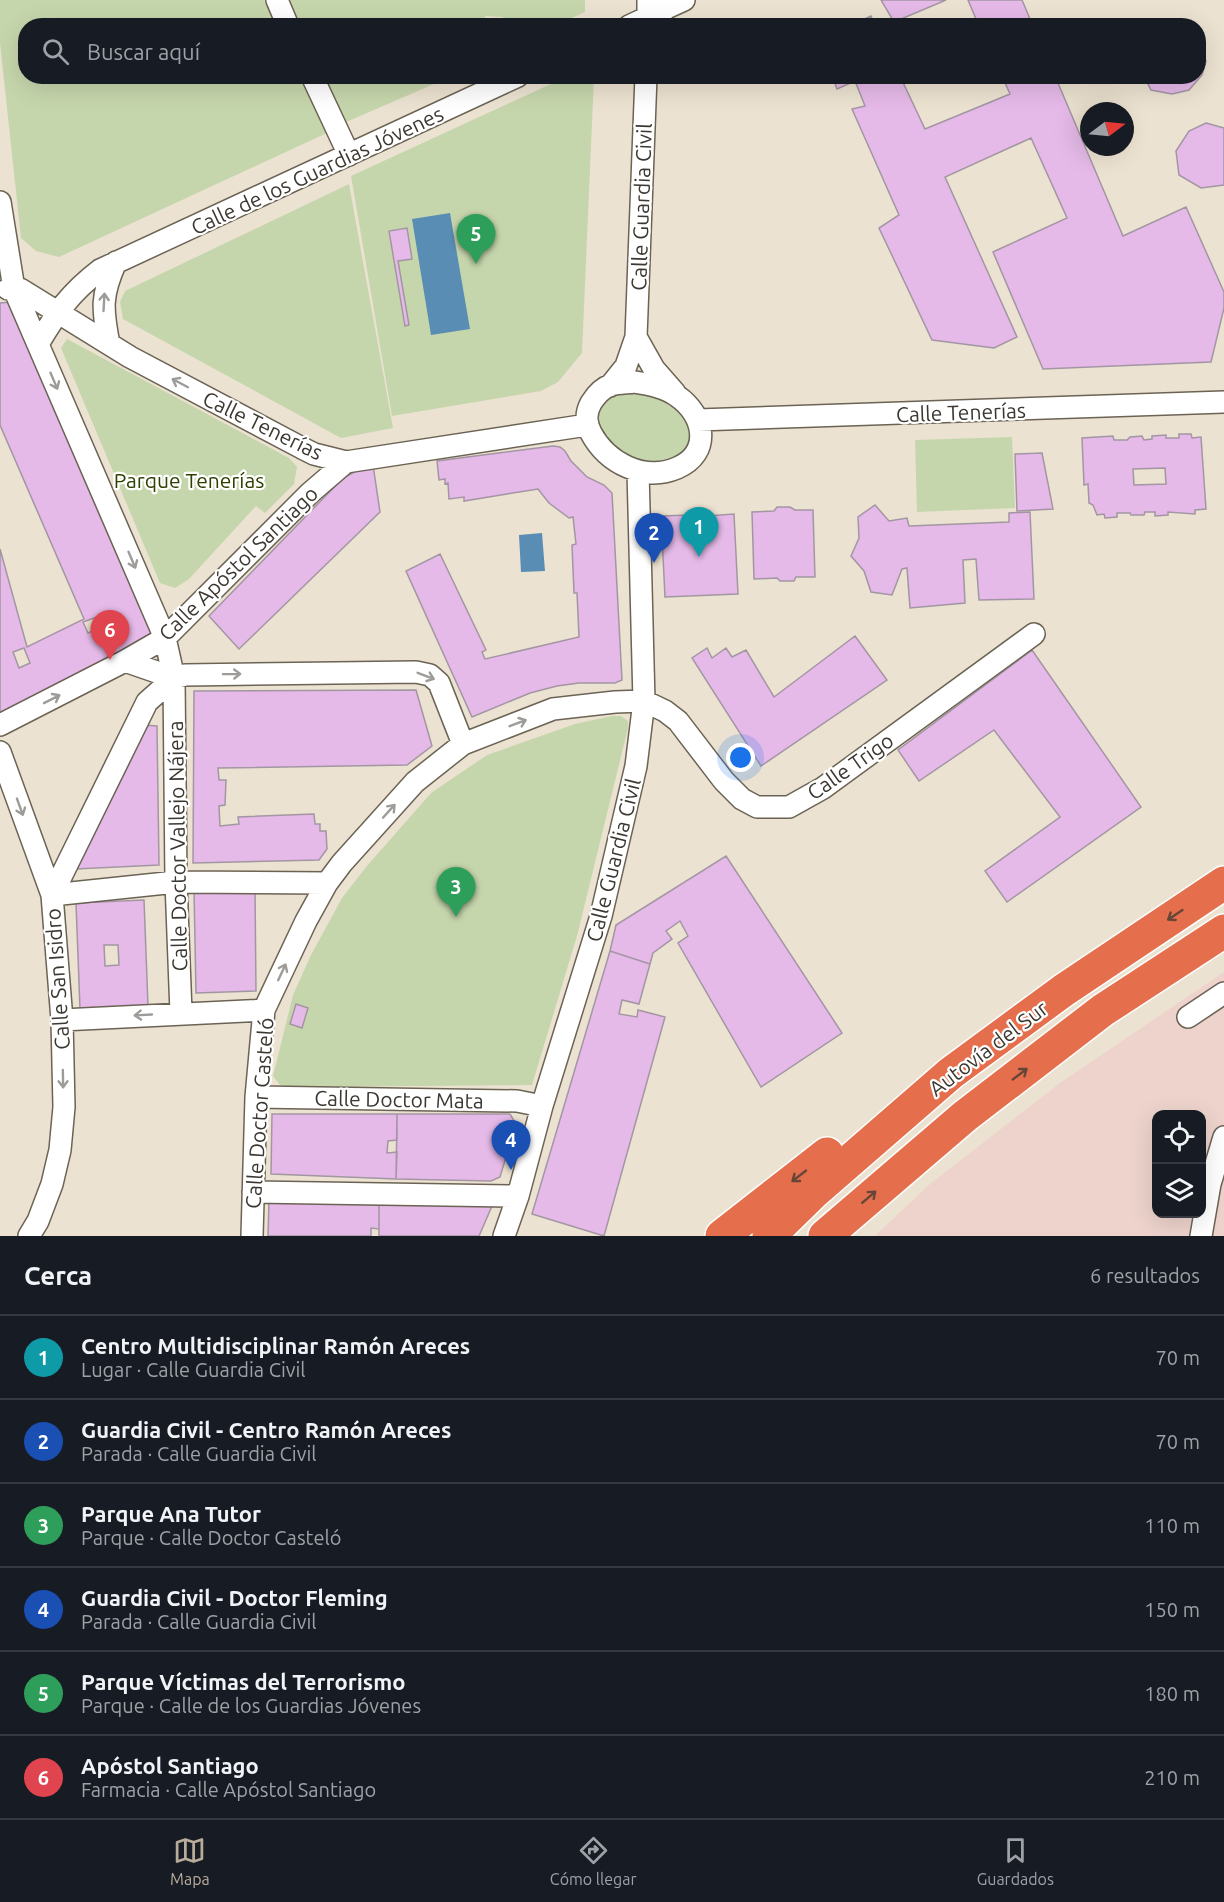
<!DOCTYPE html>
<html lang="es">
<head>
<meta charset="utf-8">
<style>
  :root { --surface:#171b24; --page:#20242c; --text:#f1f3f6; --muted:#9ea1a6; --line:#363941; --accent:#b8ab9a }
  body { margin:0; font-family:Ubuntu,sans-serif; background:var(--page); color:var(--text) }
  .controls { position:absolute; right:18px; bottom:18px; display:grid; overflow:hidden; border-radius:12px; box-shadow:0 6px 24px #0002 }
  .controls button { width:54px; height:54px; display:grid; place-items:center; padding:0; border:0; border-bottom:2px solid var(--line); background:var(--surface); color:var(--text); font:30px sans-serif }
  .compass { position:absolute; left:1080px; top:102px; width:54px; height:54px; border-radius:50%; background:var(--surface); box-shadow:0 6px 24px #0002; rotate:74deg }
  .you { position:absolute; left:741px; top:758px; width:21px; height:21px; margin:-15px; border:4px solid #fff; border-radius:50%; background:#1a73e8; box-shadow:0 0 0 9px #1a73e833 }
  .badge { display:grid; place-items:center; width:39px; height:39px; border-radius:50%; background:var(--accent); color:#fff; font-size:20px; font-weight:700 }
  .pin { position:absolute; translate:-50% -50px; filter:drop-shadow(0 2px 3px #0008) }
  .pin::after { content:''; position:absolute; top:32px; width:21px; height:18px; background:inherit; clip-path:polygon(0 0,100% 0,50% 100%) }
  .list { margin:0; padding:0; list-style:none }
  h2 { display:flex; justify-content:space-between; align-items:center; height:78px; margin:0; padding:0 24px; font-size:26px }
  h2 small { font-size:20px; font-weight:400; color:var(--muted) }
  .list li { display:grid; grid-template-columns:39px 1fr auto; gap:18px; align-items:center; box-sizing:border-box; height:84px; padding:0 24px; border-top:2px solid var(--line) }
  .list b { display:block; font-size:22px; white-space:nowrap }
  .list p { margin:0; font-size:20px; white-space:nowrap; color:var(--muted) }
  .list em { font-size:20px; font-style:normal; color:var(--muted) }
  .icon { flex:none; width:33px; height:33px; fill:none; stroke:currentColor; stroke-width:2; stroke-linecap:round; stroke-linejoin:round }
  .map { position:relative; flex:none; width:1224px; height:1236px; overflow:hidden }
  .search { position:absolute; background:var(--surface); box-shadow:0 6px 24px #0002; left:18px; right:18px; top:18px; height:66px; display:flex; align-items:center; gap:15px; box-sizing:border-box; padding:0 21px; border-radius:24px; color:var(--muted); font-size:22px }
  .sheet { height:582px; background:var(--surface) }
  nav { display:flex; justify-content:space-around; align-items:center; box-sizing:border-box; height:84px; border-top:2px solid var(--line); background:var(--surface); font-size:16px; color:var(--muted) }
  nav a { display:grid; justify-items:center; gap:3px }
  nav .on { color:var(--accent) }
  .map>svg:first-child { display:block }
</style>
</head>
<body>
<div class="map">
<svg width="1224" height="1236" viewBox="0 0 1224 1236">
  <rect width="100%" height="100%" fill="#ece2d1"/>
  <path fill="#edd3cc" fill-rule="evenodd" d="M 1224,972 L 1224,1236 L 875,1236 L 930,1184 L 1060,1083 ZM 1156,1114 L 1202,1114 L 1202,1214 L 1156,1214 Z"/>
  <path fill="#c6d6ac" d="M 0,0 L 264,0 L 276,25 L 26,26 L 26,76 L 300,77 L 327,133 L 59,257 L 36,251 L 21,238 L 0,43 Z
    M 288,0 L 585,0 L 585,12 L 556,25 L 504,25 L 503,17 L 485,16 L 485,25 L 300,26 Z
    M 323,77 L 450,77 L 344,123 Z
    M 566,77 L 594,77 L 582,353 L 558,382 L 541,391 L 392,416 L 351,176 Z
    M 349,184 L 393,428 L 341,438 L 123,319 L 120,302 L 125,291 Z
    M 67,339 L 289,458 L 297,467 L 294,484 L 265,513 L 256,506 L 189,579 L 175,588 L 160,583 L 61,348 Z
    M 640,392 C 649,395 659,397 667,401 C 692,416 704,454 666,461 C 651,463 634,461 621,453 C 617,451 614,447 611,444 C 608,440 601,435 599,430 C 593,419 598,404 609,397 C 617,392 631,393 640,392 Z
    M 1012,437 L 1015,508 L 917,512 L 915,440 Z
    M 612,716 L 621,716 L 628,721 L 628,728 L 577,936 L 532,1085 L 290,1087 L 280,1085 L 273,1076 L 293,995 L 311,955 L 342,898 L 366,867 L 431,793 L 487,755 L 575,724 Z"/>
  <path fill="#598db3" d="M 450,213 L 470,329 L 431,335 L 412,219 Z
    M 542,533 L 545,571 L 521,572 L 519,535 Z"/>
  <path fill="#e5b9e8" stroke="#a396a3" stroke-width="1.5" fill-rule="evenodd" d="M 881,0 L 946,0 L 894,22 Z
    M 968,0 L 1022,0 L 1033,26 L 979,26 Z
    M 871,16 L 875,26 L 849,26 Z
    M 1198,42 L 1206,61 L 1202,75 L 1189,90 L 1172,94 L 1151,90 L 1144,76 L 1198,76 Z
    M 832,76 L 900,76 L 925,129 L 1010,94 L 1002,76 L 1055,76 L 1123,236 L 1186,207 L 1224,292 L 1224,308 L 1211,362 L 1043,369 L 993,252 L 1067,218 L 1031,138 L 945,177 L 1017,337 L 994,348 L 932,340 L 879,228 L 899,215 L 852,109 L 865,106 L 855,81 L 837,89 Z
    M 1206,123 L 1224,128 L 1224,185 L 1201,188 L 1179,175 L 1176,151 L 1189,131 Z
    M 407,228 L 412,259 L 398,261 L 409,325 L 405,326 L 389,231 Z
    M 11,302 L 157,635 L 0,716 L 0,549 L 27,647 L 84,619 L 0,425 L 0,303 ZM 97,617 L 102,627 L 88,633 L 83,622 ZM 24,648 L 30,663 L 19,668 L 13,652 Z
    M 1179,434 L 1191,434 L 1192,438 L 1201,437 L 1206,509 L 1195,510 L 1195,514 L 1168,512 L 1168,515 L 1155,516 L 1155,512 L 1145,512 L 1144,515 L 1131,515 L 1130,513 L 1117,513 L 1117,517 L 1105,518 L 1104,514 L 1097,515 L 1093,505 L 1089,503 L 1088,484 L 1084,485 L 1082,438 L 1113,436 L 1114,440 L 1127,440 L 1130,437 L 1142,436 L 1144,440 L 1152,439 L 1152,436 L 1166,435 L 1166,438 L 1179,438 ZM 1165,468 L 1166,484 L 1134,485 L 1133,469 Z
    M 553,446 L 560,447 L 565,451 L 571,461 L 587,477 L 604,485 L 612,493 L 622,680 L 615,683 L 579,683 L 557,686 L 530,693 L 472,717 L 406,571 L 440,554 L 486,650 L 482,652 L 485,659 L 579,637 L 577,593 L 574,593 L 572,545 L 576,544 L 573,517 L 569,518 L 549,503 L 538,489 L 464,501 L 464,497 L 449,499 L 448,483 L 445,484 L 445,479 L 439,480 L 437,461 Z
    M 1042,453 L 1053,509 L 1017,511 L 1015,454 Z
    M 373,465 L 380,512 L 239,649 L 209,616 L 343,478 L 360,469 Z
    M 875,505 L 889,521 L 907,518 L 909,526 L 1009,522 L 1009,513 L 1030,512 L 1034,599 L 979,600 L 976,559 L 963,560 L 965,603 L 910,608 L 907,568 L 902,569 L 892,595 L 871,592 L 864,571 L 851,556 L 859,538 L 858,517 Z
    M 777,507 L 790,507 L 795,510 L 813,510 L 815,577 L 796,577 L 794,581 L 780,581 L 777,578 L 754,579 L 752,512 L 774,511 Z
    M 689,512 L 692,512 L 692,519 L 703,519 L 703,512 L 707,512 L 707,516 L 734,514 L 738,594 L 665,597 L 661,516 L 689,515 Z
    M 855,636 L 887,680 L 761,766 L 692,658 L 707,648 L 712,658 L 726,648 L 732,657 L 746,650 L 774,697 Z
    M 1032,650 L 1141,807 L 1007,902 L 985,871 L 1060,817 L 994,730 L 919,781 L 898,750 Z
    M 416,690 L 432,746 L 407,765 L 218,768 L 219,780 L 226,780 L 225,805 L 219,806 L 220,826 L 239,824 L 238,817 L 314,814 L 315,824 L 320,824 L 320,831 L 326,831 L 327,849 L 319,860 L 193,863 L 194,691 Z
    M 142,725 L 157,726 L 159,865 L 76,869 Z
    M 726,856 L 842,1033 L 761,1087 L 678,943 L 688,936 L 680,921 L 666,931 L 672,939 L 653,953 L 650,964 L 610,951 L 616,925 Z
    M 255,889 L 256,991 L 196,993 L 194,890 Z
    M 144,900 L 148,1006 L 80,1009 L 76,903 ZM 104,945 L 118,945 L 119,965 L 105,966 Z
    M 610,951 L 650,964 L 639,1004 L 622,1000 L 619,1014 L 637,1017 L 638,1010 L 665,1017 L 604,1236 L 532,1214 Z
    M 296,1004 L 308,1008 L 302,1028 L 290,1024 Z
    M 272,1114 L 397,1114 L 397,1140 L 388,1141 L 387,1153 L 397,1152 L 396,1179 L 271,1174 Z
    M 397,1114 L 510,1114 L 516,1124 L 500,1177 L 491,1181 L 396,1179 Z
    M 269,1200 L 379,1203 L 379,1229 L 371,1228 L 371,1236 L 268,1236 Z
    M 379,1203 L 492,1206 L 479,1236 L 379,1236 Z"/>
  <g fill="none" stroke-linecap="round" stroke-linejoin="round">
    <defs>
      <path id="street" d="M 277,0 L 288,26
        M 629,26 L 648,17
        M 648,26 L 648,0
        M 660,26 L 662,10 L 684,0
        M 312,76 L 349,155
        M 0,202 L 14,289 L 165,638 L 174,678 L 176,882 L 181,1013
        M 8,289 L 20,289 L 130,357 L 302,448 L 314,454 L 346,462 L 587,425
        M 636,337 L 654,369 L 675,393
        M 38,344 C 57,312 70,293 100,270 L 518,76
        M 109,344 C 102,309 101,295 116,262
        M 634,382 C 649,384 665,387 677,396 C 705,415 712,453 677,468 C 644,482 607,463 591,433 C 586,423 585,414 591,403 C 596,395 602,388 611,385 C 618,383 627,383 634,382 Z
        M 610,386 L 626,366 L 636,337 L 646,76
        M 698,420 L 1224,402
        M 125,661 L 174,678
        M 0,725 L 125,661 L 165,638 L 310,493 L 346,462
        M 0,752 L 52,895
        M 52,895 L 176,882 L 327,883
        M 1188,1017 L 1224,993
        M 62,1020 L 264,1010
        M 256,1097 L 517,1101 L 542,1106
        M 253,1192 L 518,1196
        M 29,1236 L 38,1221 L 52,1184 L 60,1150 L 64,1107 L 62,1020 L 52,895 L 147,702 L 174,678 L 185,675 L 416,672 L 430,675 L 439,683 L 463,744
        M 252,1236 L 256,1097 L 264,1010 L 306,921 L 327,883 L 342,863 L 415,782 L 463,744 L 553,709 L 615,702 L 644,701 L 665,711 L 678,721 L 724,781 L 742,799 L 757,807 L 789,807 L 823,788 L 1034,634
        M 504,1236 L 518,1196 L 542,1106 L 601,916 L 636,766 L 644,701 L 638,471
        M 1201,1236 L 1210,1184 L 1224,1137"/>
      <path id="highway" d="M 722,1236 L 827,1154
        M 769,1236 L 814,1192 L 951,1073 L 1064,990 L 1224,883
        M 825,1236 L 965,1116 L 1103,1010 L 1224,931"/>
    </defs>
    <use href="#street" stroke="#6b6354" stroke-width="24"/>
    <use href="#highway" stroke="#fff" stroke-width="36"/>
    <use href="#street" stroke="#fff" stroke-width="21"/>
    <use href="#highway" stroke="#e56f4d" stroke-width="33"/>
  </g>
  <defs><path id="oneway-shaft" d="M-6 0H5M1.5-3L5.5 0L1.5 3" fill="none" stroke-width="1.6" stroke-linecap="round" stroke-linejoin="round" transform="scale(1.5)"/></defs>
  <g stroke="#9e9c98">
    <use href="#oneway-shaft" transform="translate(104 302) rotate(-87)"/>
    <use href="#oneway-shaft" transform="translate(54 381) rotate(67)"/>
    <use href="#oneway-shaft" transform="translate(180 383) rotate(-152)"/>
    <use href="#oneway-shaft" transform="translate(132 560) rotate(67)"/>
    <use href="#oneway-shaft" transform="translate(232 674) rotate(-1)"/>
    <use href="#oneway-shaft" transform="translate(426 676) rotate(21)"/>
    <use href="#oneway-shaft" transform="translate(52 699) rotate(-27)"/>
    <use href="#oneway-shaft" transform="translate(518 723) rotate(-21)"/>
    <use href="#oneway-shaft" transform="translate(20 807) rotate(70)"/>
    <use href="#oneway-shaft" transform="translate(389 811) rotate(-48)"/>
    <use href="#oneway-shaft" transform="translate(282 972) rotate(-65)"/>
    <use href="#oneway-shaft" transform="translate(143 1015) rotate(177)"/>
    <use href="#oneway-shaft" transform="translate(63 1079) rotate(89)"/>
  </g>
  <g stroke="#664638">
    <use href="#oneway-shaft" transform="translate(1175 915) rotate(146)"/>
    <use href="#oneway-shaft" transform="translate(1020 1074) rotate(-37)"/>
    <use href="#oneway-shaft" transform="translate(799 1176) rotate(142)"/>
    <use href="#oneway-shaft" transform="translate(869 1197) rotate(-41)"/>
  </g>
  <g text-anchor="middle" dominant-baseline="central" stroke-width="4.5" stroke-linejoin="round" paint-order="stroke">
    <g font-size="21" fill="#3c3831" stroke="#fff">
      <text transform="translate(317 170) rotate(-25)">Calle de los Guardias Jóvenes</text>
      <text transform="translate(641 207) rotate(-88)">Calle Guardia Civil</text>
      <text transform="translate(961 412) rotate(-2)">Calle Tenerías</text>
      <text transform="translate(263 425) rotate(26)">Calle Tenerías</text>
      <text transform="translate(238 563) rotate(-44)">Calle Apóstol Santiago</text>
      <text transform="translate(850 766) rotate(-35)">Calle Trigo</text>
      <text transform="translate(177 846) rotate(-91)">Calle Doctor Vallejo Nájera</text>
      <text transform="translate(613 860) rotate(-76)">Calle Guardia Civil</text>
      <text transform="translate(57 979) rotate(-94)">Calle San Isidro</text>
      <text transform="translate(988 1048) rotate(-37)">Autovía del Sur</text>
      <text transform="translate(399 1099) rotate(1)">Calle Doctor Mata</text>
      <text transform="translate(259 1113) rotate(-86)">Calle Doctor Casteló</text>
    </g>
    <g font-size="21" fill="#2e3f00" stroke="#fff">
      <text x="189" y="480">Parque Tenerías</text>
    </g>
  </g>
</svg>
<div class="controls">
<button><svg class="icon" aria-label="locate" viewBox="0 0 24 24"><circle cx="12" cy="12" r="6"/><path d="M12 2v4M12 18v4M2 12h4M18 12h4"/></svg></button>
<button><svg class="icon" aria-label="layers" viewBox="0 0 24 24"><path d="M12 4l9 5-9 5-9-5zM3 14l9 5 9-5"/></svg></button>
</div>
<svg class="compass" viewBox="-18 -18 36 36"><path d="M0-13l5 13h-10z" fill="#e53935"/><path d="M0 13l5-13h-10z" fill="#9ea1a6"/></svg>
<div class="you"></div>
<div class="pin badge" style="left:699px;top:557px;background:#0f9aa8">1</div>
<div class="pin badge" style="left:654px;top:563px;background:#1a4fb4">2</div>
<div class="pin badge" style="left:456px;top:917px;background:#2e9e5b">3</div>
<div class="pin badge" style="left:511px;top:1170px;background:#1a4fb4">4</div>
<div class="pin badge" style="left:476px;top:264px;background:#2e9e5b">5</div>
<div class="pin badge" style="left:110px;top:660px;background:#e0444e">6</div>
<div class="search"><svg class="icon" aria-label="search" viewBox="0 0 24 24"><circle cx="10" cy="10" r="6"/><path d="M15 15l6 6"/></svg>Buscar aquí</div>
</div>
<section class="sheet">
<h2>Cerca<small>6 resultados</small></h2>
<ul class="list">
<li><span class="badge" style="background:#0f9aa8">1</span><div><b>Centro Multidisciplinar Ramón Areces</b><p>Lugar · Calle Guardia Civil</p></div><em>70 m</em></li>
<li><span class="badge" style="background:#1a4fb4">2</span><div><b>Guardia Civil - Centro Ramón Areces</b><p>Parada · Calle Guardia Civil</p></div><em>70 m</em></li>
<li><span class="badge" style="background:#2e9e5b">3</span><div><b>Parque Ana Tutor</b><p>Parque · Calle Doctor Casteló</p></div><em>110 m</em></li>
<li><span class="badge" style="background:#1a4fb4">4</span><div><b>Guardia Civil - Doctor Fleming</b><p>Parada · Calle Guardia Civil</p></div><em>150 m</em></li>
<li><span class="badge" style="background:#2e9e5b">5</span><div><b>Parque Víctimas del Terrorismo</b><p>Parque · Calle de los Guardias Jóvenes</p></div><em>180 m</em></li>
<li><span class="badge" style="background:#e0444e">6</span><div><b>Apóstol Santiago</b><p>Farmacia · Calle Apóstol Santiago</p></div><em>210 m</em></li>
</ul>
</section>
<nav>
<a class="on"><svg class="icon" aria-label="map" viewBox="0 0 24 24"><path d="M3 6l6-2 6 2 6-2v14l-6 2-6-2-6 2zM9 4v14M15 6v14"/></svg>Mapa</a>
<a><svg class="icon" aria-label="directions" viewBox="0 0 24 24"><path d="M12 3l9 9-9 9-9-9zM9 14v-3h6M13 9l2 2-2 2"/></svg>Cómo llegar</a>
<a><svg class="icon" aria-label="saved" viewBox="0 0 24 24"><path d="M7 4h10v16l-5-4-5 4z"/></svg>Guardados</a>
</nav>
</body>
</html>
